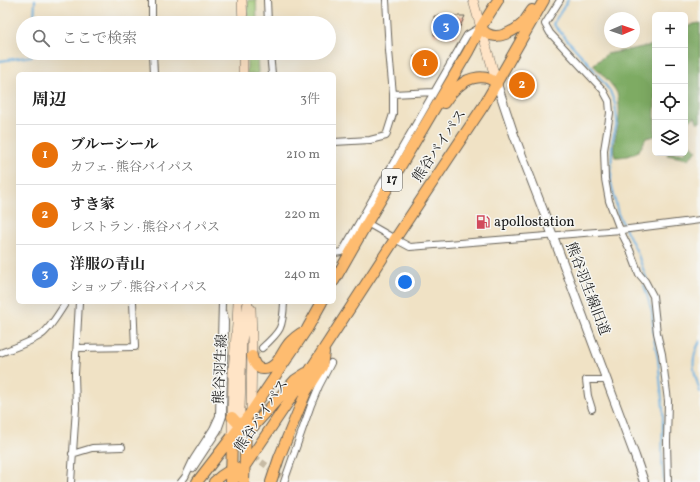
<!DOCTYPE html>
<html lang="ja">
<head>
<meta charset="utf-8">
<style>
  :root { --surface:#fff; --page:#f6f6f6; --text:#222; --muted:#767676; --line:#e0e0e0; --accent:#d1495b }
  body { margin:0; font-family:Vollkorn,"Noto Serif JP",serif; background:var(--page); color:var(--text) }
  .controls { position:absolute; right:12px; top:12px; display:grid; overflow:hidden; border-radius:6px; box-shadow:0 4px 16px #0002 }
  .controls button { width:36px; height:36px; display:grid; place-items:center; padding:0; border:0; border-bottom:1px solid var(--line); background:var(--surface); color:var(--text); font:20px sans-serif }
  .compass { position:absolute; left:604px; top:12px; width:36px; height:36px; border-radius:50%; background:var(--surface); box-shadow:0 4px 16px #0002; rotate:88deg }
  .you { position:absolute; left:405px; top:282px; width:14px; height:14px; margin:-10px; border:3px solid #fff; border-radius:50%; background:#1a73e8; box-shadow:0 0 0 6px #1a73e833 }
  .badge { display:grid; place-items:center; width:26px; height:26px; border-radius:50%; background:var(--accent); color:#fff; font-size:13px; font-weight:700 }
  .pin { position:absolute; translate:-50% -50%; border:2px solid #fff; box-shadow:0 1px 4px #0006 }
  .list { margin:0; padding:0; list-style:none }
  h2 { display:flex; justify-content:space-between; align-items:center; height:52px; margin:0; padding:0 16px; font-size:17px }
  h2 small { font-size:13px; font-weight:400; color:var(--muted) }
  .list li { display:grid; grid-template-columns:26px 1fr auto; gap:12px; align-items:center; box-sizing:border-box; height:60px; padding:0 16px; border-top:1px solid var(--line) }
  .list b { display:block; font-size:15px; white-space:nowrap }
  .list p { margin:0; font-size:13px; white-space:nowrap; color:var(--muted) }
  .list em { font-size:13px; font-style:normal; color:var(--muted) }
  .icon { flex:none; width:22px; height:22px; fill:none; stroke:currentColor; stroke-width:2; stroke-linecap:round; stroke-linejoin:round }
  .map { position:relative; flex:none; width:700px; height:482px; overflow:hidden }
  .search { position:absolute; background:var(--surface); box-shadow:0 4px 16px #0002; left:16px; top:16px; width:320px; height:44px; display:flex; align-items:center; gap:10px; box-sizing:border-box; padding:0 14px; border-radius:22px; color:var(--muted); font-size:15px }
  .panel { position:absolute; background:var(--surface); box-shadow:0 4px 16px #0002; left:16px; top:72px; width:320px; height:232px; border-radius:6px }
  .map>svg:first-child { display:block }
</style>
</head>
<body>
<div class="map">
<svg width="700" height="482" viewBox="0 0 700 482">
  <rect width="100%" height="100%" fill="#f6f6f2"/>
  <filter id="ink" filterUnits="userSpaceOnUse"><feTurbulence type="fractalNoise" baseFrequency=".025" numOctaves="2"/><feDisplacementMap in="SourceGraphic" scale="8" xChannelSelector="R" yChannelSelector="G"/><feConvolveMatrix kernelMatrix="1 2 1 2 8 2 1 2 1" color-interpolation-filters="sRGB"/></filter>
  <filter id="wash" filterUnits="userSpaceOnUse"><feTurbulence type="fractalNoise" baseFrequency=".012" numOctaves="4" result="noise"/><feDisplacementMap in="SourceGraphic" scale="16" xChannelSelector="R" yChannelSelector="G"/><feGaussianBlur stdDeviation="0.9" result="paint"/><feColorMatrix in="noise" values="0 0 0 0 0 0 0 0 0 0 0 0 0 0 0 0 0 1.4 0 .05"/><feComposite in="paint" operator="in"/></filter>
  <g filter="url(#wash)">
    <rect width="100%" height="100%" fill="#f0e2c5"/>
    <path fill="#9dc671" stroke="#5c7146" d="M 248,0 L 256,0 L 257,23 L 247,23 Z
      M 247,53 L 257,53 L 258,74 L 247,74 Z"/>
    <path fill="#7eab63" stroke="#4d6440" d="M 700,23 L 700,122 L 697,122 L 695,116 L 685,124 L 685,28 L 694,24 Z
      M 655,44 L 655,136 L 646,138 C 644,142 642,147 639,150 C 633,156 623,157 615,157 C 612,148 615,139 617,130 C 620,121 620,102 617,93 C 614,86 599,71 593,65 L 607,54 L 653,45 Z
      M 685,138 L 697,151 L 688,159 L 667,155 L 668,153 L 685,153 Z"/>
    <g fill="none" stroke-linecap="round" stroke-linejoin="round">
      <path stroke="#6bb0e1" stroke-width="2" d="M 568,0 L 553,24 L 589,64 L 610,91 L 615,104 L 617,122 L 612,142 L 611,182 L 618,214 L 637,252 L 647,280
        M 34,23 L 35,0
        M 0,61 L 32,56 L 33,53
        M 644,285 L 652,312 L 654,339 L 658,359 L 663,409 L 662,462 L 664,482
        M 700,341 C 689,362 694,371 700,392"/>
    </g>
    <g id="blocks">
      <path fill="#f1aa94" d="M 434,16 L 465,16 L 455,37 L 449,37 L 449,35 L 434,35 Z
        M 436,54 L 437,66 L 415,66 L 414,56 Z
        M 519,78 L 529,84 L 524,92 L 514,87 Z"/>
    </g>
  </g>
  <g filter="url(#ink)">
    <use href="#blocks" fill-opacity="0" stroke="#666157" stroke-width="1"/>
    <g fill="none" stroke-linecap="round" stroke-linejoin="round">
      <path stroke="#c6baa3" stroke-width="6" stroke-dasharray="6 3" stroke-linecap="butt" d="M 240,367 L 262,348
        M 218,430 L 282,477"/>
      <defs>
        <path id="minor" d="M 152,0 L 152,23
          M 267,0 L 268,23
          M 560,0 L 545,24 L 550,33 L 603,90 L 609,101 L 610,113 L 604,150 L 605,179 L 609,201 L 620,230 L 630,250 L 639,274 L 645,281 L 653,296 L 657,333 L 662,354 L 668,401 L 667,442 L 668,482
          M 153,53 L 154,74
          M 270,53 L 272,74
          M 393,94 L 434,92
          M 334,142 L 370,140 L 386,136 L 393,114 L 393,94 L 389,51 L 386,0
          M 367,223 L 395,239 L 410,247 L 621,230 L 700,220
          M 334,253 L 342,252 L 467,35 L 479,28
          M 77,348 L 135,347 L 133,302
          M 262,348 C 281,331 283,328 284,302
          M 0,353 C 14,348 29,343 41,335 C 49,330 61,310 66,302
          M 592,409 L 588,396 L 586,380 L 607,380
          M 72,454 L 92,448 L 122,447
          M 193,468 L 218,430 L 223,416 L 225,322 L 224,314
          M 71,482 L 76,408 L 75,374 L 79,302
          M 181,482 L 185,477 L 193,460 L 213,429 L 219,416 L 222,302
          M 284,482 L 311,405 L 319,386 L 331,363"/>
        <path id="tertiary" d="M 497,84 L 514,135 L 553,236 L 635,456 L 644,482"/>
        <path id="secondary" d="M 242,0 L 243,23
          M 473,0 L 497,84
          M 243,74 L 243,53
          M 251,412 L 252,337 L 251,309
          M 240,430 L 240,409 L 242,341 L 248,302
          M 232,437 L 233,371 L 237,324 L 238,302"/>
        <path id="trunk" d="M 481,27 C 483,30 485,33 488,34 C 498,40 515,31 523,23 C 526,19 529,14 532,10
          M 444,103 C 448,97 453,90 459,86 C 469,77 486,73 497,84
          M 334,281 L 367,223 L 468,52 L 481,27 L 498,0
          M 252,356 C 253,361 256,369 263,369 C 278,370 282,349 291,341 C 294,338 298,335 301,333
          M 232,417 L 244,430
          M 246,430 L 252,428 L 295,380 L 306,373
          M 197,482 L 251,412 L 307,329 L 322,302
          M 214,482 L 221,476 L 235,467
          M 231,482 L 232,437
          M 232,482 L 245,466 L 310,370 L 395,239 L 484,105 L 544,0
          M 244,482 L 246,430 L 248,424
          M 271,482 L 279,458 L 306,392 L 322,367 L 324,352"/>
      </defs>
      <use href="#minor" stroke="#666157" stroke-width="8"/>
      <use href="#tertiary" stroke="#666157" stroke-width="10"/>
      <use href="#secondary" stroke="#666157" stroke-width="10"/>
      <use href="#trunk" stroke="#666157" stroke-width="12"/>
      <use href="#minor" stroke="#fff" stroke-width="6"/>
      <use href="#tertiary" stroke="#fff" stroke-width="8"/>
      <use href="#secondary" stroke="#ffe4c6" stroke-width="9"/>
      <use href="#trunk" stroke="#febc70" stroke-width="10"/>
    </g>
  </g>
  <defs>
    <symbol id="fuel-bare" viewBox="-9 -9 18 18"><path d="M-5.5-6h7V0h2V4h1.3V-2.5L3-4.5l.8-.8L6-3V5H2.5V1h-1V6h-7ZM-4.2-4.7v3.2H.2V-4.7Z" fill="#d1495b" stroke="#f6f6f2" stroke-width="2.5" paint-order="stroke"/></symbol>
  </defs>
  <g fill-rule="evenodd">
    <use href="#fuel-bare" x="473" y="212" width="20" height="20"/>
  </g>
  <g text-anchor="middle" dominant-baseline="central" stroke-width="3" stroke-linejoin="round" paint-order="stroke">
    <rect fill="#f6f6f2" stroke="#5d5d5c" stroke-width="1" x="382" y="169" width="20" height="22" rx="3"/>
    <g font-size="13" font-weight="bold" fill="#1c1c1c">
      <text x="392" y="180">17</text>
    </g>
    <g font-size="14" fill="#1c1c1c" stroke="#f6f6f2">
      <text transform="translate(440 146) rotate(-56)">熊谷バイパス</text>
      <text transform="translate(587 289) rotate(69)">熊谷羽生線旧道</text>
      <text transform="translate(221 369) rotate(-87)">熊谷羽生線</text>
      <text transform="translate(262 416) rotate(-56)">熊谷バイパス</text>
    </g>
    <g font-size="14" fill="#1c1c1c" stroke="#f6f6f2" text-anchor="start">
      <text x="494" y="222">apollostation</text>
    </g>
  </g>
</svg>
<div class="controls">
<button>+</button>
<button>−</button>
<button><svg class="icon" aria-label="locate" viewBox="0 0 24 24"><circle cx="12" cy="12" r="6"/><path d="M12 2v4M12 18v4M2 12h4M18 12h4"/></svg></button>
<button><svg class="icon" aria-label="layers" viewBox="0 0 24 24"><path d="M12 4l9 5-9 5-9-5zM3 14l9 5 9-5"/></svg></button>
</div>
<svg class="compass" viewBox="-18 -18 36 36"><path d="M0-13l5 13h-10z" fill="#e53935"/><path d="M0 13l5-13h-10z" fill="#767676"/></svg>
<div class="you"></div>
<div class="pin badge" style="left:425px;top:63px;background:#e8710a">1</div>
<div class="pin badge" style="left:522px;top:85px;background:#e8710a">2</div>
<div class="pin badge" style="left:446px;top:27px;background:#3f7fe0">3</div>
<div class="search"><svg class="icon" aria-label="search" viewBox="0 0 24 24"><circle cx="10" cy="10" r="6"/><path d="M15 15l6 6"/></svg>ここで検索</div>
<section class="panel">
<h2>周辺<small>3件</small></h2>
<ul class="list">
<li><span class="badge" style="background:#e8710a">1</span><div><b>ブルーシール</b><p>カフェ · 熊谷バイパス</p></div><em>210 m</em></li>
<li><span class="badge" style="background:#e8710a">2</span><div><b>すき家</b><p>レストラン · 熊谷バイパス</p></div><em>220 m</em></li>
<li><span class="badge" style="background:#3f7fe0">3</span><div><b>洋服の青山</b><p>ショップ · 熊谷バイパス</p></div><em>240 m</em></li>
</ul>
</section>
</div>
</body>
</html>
